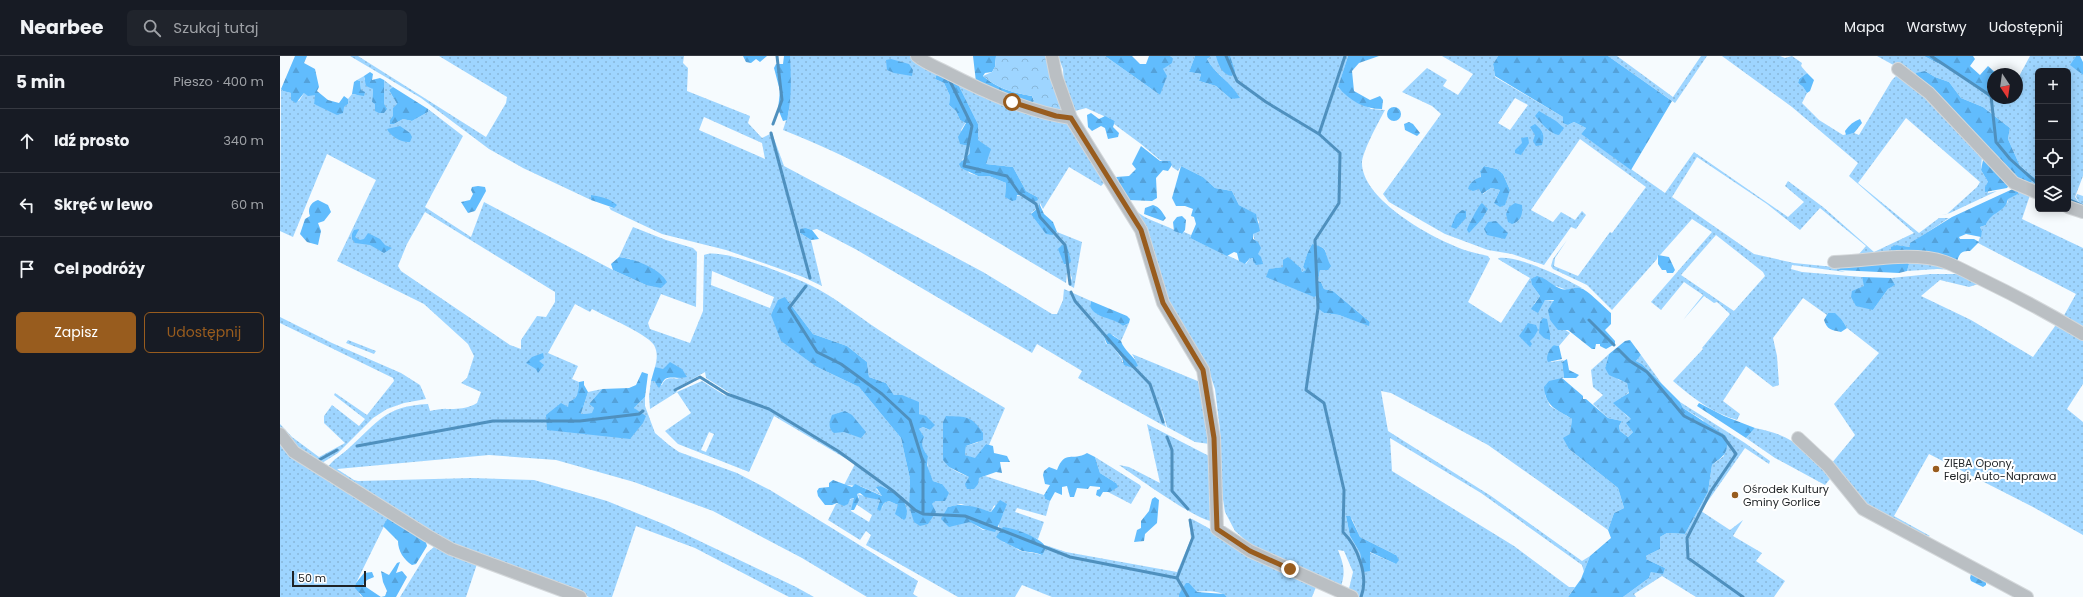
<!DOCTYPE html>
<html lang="pl">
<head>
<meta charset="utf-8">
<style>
  :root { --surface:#171b24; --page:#20242c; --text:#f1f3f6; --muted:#9ea1a6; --line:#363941; --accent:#985c1e }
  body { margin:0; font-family:Poppins,sans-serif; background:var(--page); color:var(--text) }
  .controls { position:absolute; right:12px; top:12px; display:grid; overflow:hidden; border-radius:6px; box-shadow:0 2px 10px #0003 }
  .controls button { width:36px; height:36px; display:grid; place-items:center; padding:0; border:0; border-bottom:1px solid var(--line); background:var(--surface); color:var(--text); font:20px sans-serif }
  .compass { position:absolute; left:1707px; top:12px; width:36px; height:36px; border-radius:50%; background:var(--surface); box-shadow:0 2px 10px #0003; rotate:167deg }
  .scale { position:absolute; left:12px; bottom:10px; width:74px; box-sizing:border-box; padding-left:4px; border:2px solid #1f2326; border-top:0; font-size:11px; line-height:14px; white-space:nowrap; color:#1f2326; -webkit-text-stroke:3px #fff; paint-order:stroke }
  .stop { position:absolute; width:12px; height:12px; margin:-9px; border:3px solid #985c1e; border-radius:50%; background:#fff }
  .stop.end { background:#985c1e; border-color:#fff; box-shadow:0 1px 4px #0008 }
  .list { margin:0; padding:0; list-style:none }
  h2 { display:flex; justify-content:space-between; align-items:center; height:52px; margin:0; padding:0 16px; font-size:17px }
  h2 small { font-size:13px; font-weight:400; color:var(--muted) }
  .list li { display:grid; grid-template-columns:26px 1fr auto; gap:12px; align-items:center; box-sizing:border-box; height:64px; padding:0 16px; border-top:1px solid var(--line) }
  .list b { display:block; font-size:15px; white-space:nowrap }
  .list em { font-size:13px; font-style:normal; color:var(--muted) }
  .actions { display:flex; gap:8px; padding:12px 16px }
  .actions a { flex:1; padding:9px 0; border:1px solid var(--accent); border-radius:6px; text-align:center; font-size:14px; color:var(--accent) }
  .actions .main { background:var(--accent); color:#fff }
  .icon { flex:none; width:22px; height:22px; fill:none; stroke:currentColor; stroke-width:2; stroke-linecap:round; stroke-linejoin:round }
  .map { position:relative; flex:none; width:1803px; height:541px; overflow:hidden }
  header { display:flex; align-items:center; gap:24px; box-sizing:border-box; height:56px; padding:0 20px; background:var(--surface); border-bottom:1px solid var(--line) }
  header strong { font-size:19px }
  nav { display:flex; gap:22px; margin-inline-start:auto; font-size:14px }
  .search { width:280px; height:36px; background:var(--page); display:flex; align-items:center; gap:10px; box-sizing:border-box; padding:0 14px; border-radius:6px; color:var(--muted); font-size:15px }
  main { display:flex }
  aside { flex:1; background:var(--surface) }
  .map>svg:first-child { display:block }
</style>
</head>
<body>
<header>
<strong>Nearbee</strong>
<div class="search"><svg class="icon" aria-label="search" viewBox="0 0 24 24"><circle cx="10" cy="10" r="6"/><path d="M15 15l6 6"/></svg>Szukaj tutaj</div>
<nav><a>Mapa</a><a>Warstwy</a><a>Udostępnij</a></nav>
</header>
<main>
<aside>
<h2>5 min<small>Pieszo · 400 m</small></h2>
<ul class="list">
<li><svg class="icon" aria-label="ahead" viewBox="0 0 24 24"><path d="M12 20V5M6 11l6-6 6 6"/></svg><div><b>Idź prosto</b></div><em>340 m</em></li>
<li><svg class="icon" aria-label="left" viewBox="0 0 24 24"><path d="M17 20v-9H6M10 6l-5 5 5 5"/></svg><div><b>Skręć w lewo</b></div><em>60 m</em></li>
<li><svg class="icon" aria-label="arrive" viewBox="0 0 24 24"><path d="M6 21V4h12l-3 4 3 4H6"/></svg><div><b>Cel podróży</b></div></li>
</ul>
<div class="actions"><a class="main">Zapisz</a><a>Udostępnij</a></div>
</aside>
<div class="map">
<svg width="1803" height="541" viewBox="0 0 1803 541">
  <defs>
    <pattern id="grass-dots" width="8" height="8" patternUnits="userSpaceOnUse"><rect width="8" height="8" fill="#9ed5ff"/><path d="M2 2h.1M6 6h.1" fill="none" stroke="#88b7da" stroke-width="1.8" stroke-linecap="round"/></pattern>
    <pattern id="forest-firs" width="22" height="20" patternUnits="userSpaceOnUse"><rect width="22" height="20" fill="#61bcfd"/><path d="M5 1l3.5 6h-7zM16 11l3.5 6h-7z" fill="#54a1d9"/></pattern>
    <pattern id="park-crowns" width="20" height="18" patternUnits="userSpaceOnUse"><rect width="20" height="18" fill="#9ed5ff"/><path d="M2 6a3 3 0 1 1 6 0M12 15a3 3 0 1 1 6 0" fill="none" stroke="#88b7da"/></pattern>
  </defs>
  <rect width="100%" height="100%" fill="#f6fbfe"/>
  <path fill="url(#grass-dots)" fill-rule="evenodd" d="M 70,0 L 78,0 L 206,81 L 226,47 L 227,41 L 159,0 L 404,0 L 403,7 L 408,12 L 407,35 L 470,60 L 468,67 L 482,82 L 492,77 L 504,110 L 703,216 L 772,258 L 777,258 L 783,244 L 784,233 L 811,245 L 810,250 L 838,265 L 843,270 L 849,267 L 841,285 L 833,279 L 824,281 L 826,288 L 832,289 L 842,303 L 842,306 L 855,303 L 852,298 L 920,326 L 930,388 L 915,386 L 887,371 L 880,347 L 886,371 L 798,322 L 802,315 L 757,288 L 752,297 L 577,194 L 537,173 L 532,174 L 526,172 L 520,177 L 531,184 L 542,230 L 523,221 L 446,194 L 382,178 L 331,154 L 329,151 L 334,152 L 311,140 L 311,144 L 243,112 L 209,93 L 141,42 ZM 424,61 L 482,87 L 485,103 L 419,74 Z
    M 510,0 L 634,0 L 658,15 L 655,23 L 664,27 L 670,40 L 669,49 L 676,55 L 680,64 L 686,66 L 681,74 L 690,90 L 690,97 L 682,104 L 689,117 L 698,120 L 709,120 L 726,127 L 725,141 C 737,139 744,139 754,146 L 757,141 L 746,135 L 733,111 L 706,108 L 698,84 L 698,68 L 676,24 L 791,68 L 826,125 L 821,130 L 789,111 L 763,153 L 760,147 L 759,151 L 751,157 L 773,179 L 777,176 L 802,186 L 794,232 L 789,229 L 792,222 L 790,217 L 787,217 L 786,227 C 694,173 603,113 503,74 L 509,55 Z
    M 778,0 L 825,0 L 880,39 L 883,13 L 893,2 L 890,0 L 915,0 L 909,16 L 921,18 L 919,25 L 936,30 L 951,43 L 959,41 C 952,26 935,19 927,3 L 931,0 L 1068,0 L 1058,32 L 1091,53 L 1105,54 C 1099,65 1082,96 1082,107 C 1082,141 1142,176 1170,188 C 1182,194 1195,197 1208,200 L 1210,203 L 1188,246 L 1221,267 L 1250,222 L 1218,203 L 1219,202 C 1240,200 1283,221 1302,232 L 1294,232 L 1287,234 L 1276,230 L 1252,229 L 1260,240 L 1254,248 L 1259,251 L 1265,244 L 1274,245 L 1269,255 L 1270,264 L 1290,277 L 1279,290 L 1274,289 L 1268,299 L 1271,306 L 1284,304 L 1282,306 L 1284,322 L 1282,322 L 1265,339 L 1270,350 L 1292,363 L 1289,393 L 1338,432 L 1344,452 L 1334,457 L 1328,474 L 1208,389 L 1111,337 L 1101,335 L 1108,375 L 1211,440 L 1302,505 L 1310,500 L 1304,516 L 1302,509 L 1201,437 L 1110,382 L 1112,415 L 1234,490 L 1289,531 L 1295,531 L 1288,541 L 1076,541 L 1068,537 L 1073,516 L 1064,495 L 1058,494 C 1064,509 1066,517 1060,533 L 971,489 L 955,475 L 945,456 L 942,437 L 940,374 L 935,333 L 926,306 L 890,252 L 855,154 C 868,166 887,168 901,178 L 904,176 L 911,179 L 910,182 L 966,208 L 970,202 L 978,198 L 973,178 L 979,166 L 975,158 L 959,149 L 952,135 L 935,132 L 923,121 L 901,110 L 898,115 L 892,111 L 892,109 L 880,104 L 861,88 L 834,68 L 835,65 L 806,52 L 795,55 L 781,29 L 777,3 L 784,28 L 783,13 ZM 1032,188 C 1051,192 1045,197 1048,214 L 1040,214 L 1038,225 L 1041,226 L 1044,233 L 1053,235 L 1090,266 L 1089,269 L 1059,259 L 1044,257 L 1037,248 L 1036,240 L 990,213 L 1003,211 L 1015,207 L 1021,212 L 1022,216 L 1027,214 L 1023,211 L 1027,198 ZM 1066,460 L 1072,463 L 1080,481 L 1116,499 L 1116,508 L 1089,496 L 1090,505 L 1083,516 L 1080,497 L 1070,480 Z
    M 1162,0 L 1218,0 L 1213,8 L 1215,21 L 1283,61 L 1288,69 L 1294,66 L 1306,72 L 1301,78 L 1385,137 L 1414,96 L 1508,161 L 1524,146 L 1505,130 L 1508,125 L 1543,151 L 1594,196 L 1634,177 L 1569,120 L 1578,107 L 1512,51 L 1442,0 L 1500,0 L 1505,2 L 1512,0 L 1522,7 L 1521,10 L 1527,17 L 1519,23 L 1518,27 L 1523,31 L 1527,37 L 1522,47 L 1539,64 L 1563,79 L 1574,77 L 1579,79 L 1612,24 L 1616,20 L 1624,20 L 1702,99 L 1701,114 L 1708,126 L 1708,137 L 1717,135 L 1670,157 L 1662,159 L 1667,158 L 1697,131 L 1700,126 L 1626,62 L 1578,127 L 1639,177 L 1659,162 L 1669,162 L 1631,187 L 1630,191 L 1617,189 L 1617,197 L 1579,198 L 1586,190 L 1540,152 L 1520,174 L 1487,148 L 1417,101 L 1392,141 L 1474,198 L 1514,207 L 1554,211 L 1565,208 L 1559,214 L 1565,216 L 1512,209 L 1511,213 L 1522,216 L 1582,221 L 1593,254 L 1608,233 L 1614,229 L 1611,222 L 1651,218 L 1685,218 L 1701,227 L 1689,231 L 1660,224 L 1641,240 L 1691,264 L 1753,301 L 1778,266 L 1803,281 L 1803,328 L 1787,353 L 1803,366 L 1803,479 L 1753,451 L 1649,398 L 1614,460 L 1650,480 L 1644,482 L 1583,447 L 1551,408 L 1575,379 L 1554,348 L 1599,297 L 1567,272 L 1562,264 L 1548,257 L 1547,259 L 1523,242 L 1493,282 L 1497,300 L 1499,329 L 1493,331 L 1466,310 L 1443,345 L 1460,358 L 1457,364 C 1431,356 1413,342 1393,325 L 1423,293 L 1422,292 L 1450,258 L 1437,246 L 1434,247 L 1424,240 L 1403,264 L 1423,239 L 1404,226 L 1381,254 L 1371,246 L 1432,176 L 1412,163 L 1380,199 L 1378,199 L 1377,203 L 1332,254 L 1307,229 L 1273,213 L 1271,210 L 1273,203 L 1287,184 L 1275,202 L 1274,210 L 1298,220 L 1330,176 L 1332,177 L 1366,131 L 1300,83 L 1251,154 L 1273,166 L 1281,156 L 1295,164 L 1302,155 L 1306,159 L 1296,173 L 1291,171 L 1264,209 L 1232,198 L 1208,194 L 1165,178 L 1109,146 L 1103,138 L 1161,58 L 1152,50 L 1122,36 L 1147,12 L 1167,24 L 1163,30 L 1178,39 L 1193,18 ZM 1235,42 L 1248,49 L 1230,74 L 1218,67 ZM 1204,110 L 1217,113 L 1223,118 L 1230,134 L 1214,147 L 1220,134 L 1211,132 L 1203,138 L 1200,115 ZM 1436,179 L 1483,216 L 1485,220 L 1454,255 L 1401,219 Z
    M 1328,0 L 1337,0 L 1393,41 L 1421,0 L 1427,0 L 1395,47 Z
    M 1597,0 L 1644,0 L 1675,16 L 1710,42 L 1731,45 L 1733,42 L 1737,42 L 1737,36 L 1741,30 L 1737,24 L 1750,0 L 1796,0 L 1791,9 L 1803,19 L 1803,120 L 1795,141 L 1800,148 L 1796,141 L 1797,138 L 1803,140 L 1803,155 L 1788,149 L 1788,15 L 1758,15 L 1758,136 L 1746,129 L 1756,123 L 1740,110 L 1728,83 L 1730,72 L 1703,51 L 1681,42 L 1669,26 L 1655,21 L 1645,15 L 1637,22 Z
    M 84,20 L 84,23 L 93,33 L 92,46 L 95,47 L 95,50 L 104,48 L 104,24 L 113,31 L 109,34 L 117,48 L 114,60 L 114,68 L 123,63 L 132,65 L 148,56 L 148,53 L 183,80 L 145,151 L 191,181 L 204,146 L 333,214 L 366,229 L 351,203 L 339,201 L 353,171 L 386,184 L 413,192 L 417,196 L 416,251 L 381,238 L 368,267 L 370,273 L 410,287 L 423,255 L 424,199 C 439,190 513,221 530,229 C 555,241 576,259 599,274 C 640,301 682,327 725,352 L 709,389 L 706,388 L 695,403 L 685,399 L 686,390 L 699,386 L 663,366 L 663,394 L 669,411 C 681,418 692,425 705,420 L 764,439 L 765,443 L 770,445 L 766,460 L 737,452 L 735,456 L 764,466 L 758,483 L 737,475 L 723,486 C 730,488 736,493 741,495 C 748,497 754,496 761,499 L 766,492 L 765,489 L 786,496 L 897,516 L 911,483 L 909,465 L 912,463 L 1036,531 L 1032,541 L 947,541 C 937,531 912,537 899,538 L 899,541 L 772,541 L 742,529 L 735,541 L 678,541 L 586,489 L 591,479 L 586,475 L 580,484 L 548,464 L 556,448 L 575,442 L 571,455 L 589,466 L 592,459 L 576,448 L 579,441 L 577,438 L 600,444 L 597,453 L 602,452 L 604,447 L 609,445 L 618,449 L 623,441 L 601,430 L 596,433 L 603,440 L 580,430 L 564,429 L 575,408 L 494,360 L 469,416 L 398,388 L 385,375 L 411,357 L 397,336 L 370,353 L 369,340 L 371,325 L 374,325 L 375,327 L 382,329 C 385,321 391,322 399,323 L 375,311 C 377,304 378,296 374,289 C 366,277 326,261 312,253 L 310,256 L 295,248 L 268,297 L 298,310 L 292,323 L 299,326 L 298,337 L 294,344 L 267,374 L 357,355 L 354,352 L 365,341 L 365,350 L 375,377 L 389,389 L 399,396 L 457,417 L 490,434 L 638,525 L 633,538 L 638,541 L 587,541 L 522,502 L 433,455 L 354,426 L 276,404 L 209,399 L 57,413 L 74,424 L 78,425 L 192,422 L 254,424 L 327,445 L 386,469 L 516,531 L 534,541 L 509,541 L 415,492 L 356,470 L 332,541 L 309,541 L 163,485 L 48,411 C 53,403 62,399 69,392 C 98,366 105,350 148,348 L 150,355 C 168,350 180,357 197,347 L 201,336 L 181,327 L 187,322 L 194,300 L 188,288 L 144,248 L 57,205 L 96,124 L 47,98 L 13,181 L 0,175 L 1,33 L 3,35 L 11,37 L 12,41 L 19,45 L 24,37 L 36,39 L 34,48 C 45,52 58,55 68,48 L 68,43 L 72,38 L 76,39 L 81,34 L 80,25 L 77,24 ZM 145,156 L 275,236 L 275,246 L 266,261 L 257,260 L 241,284 L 241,293 L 230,289 L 121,215 L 118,210 L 127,188 ZM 432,215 L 494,241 L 490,252 L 431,229 ZM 505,241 L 533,278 L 567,290 L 587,306 L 589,321 L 606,327 L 614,339 L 654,369 L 650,374 L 643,371 L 639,373 L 642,392 L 648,400 C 646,410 649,416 653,425 L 662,428 L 656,445 L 652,448 L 629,450 L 630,423 L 621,382 L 579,331 L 537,311 ZM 425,316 L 426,322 L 453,339 L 452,341 L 444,339 L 422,325 L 397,336 L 395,333 ZM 429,376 L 434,378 L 426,396 L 421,394 ZM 681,448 L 711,456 L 714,449 L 724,456 L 719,464 L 719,471 L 703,474 L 668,451 Z
    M 1740,132 L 1750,139 L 1742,163 L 1803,192 L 1803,275 L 1782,263 L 1796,238 L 1698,187 L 1702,175 L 1700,171 L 1706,169 L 1709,161 L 1728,146 L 1728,142 L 1738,138 Z
    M 1623,203 L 1679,214 L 1657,213 L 1627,215 L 1629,208 Z
    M 0,261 L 52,287 L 121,317 L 140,329 L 146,343 L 124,347 L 107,353 L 93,362 L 58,397 L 42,407 L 27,400 L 0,375 L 0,368 L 12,381 L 39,401 L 65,387 L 44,367 L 44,360 L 52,349 L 79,370 L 85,363 L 54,339 L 55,337 L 87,359 L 114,325 L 113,322 L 0,267 Z
    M 68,284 L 96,295 L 94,298 L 66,287 Z
    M 1329,298 L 1325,312 L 1339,324 L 1347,326 L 1349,336 L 1341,344 C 1341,353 1343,359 1352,363 L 1353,376 L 1348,381 L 1340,375 L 1339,370 L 1342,365 L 1328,362 L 1313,348 L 1323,339 L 1313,331 L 1311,314 Z
    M 1361,299 L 1382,328 L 1362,308 L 1356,305 Z
    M 322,333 L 309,348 L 314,352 L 313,357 L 301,358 L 308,336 Z
    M 1400,346 L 1465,387 L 1490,405 L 1489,408 L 1465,392 L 1421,455 L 1450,474 L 1463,464 L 1453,480 L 1482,497 L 1476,505 L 1505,525 L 1494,541 L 1416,541 L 1382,520 L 1354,538 L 1356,541 L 1343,541 L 1369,522 L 1371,516 L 1385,512 L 1366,503 L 1366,500 L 1380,493 L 1380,481 L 1387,477 L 1405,478 L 1428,436 L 1432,409 L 1444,400 L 1423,364 L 1403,352 Z
    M 867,368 L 929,400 L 934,465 C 921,468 854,419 839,409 L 849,411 L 880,427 Z
    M 1475,372 C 1512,379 1525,393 1550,419 L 1550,423 L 1545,429 L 1495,402 L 1466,382 Z
    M 0,387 L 109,460 L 76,527 L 80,539 L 83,541 L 0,541 Z
    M 815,401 L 860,429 L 861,431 L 851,448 L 828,436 L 830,436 L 836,427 L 820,417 Z
    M 155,490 L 198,505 L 186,541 L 120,541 L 147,497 Z"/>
  <path fill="url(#forest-firs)" d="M 15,0 L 27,0 L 24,7 L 35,13 L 39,31 L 37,35 L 48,44 L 59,47 L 64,40 L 68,43 L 68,48 L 64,51 L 63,57 L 57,59 L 34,48 L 35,39 L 28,40 L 24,37 L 16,47 L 11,44 L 11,37 L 3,35 L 1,33 Z
    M 463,0 L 487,0 L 480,6 L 476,3 L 471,7 L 466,6 Z
    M 504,0 L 510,0 C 511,21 512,43 507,64 L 503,65 L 498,53 L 500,35 L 494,12 L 496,8 L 503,8 Z
    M 693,0 L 716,0 L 715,11 L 712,16 L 705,17 L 703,20 C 718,33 734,37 752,40 L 754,45 L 751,49 L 696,26 Z
    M 825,0 L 852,0 L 860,8 L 866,8 L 869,0 L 890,0 L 893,2 L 892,7 L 883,13 L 887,20 L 880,39 Z
    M 915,0 L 931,0 L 927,3 C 935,19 952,26 960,42 L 951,43 L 936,30 L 919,25 L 921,18 L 909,16 Z
    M 936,0 L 950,0 L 955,15 L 952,20 C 942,19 938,8 936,0 Z
    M 1068,0 L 1099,0 L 1079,7 L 1072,15 L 1074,35 L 1090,44 L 1100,40 L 1103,44 L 1102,53 C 1084,53 1070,45 1058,31 Z
    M 1218,0 L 1328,0 L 1392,45 L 1351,114 L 1301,78 L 1306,72 L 1294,66 L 1288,69 L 1283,67 L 1283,61 L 1215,20 L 1213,8 Z
    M 1644,0 L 1693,0 L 1695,3 L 1690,10 L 1700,19 L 1708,10 L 1717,18 L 1713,18 L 1713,42 L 1733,42 L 1724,46 L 1710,42 L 1675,16 Z
    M 1796,0 L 1800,0 L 1803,6 L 1803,19 L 1790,9 Z
    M 611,3 L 629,8 L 633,14 L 632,20 L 614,17 L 607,14 L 606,4 Z
    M 658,15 L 676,24 L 698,68 L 698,84 L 711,93 L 706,108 L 733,111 L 746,135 L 757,141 L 758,144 L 754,146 L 746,140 L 737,139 L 736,144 L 732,145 L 725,141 L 726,127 L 709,120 L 698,120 L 681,112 L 679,108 L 690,97 L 690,90 L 680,88 L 678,81 L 686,67 L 680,64 L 676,55 L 669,49 L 670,40 L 664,27 L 655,23 Z
    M 1645,15 L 1655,21 L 1669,26 L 1681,42 L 1703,51 L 1730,72 L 1728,83 L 1740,110 L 1756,123 L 1746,129 L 1739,125 L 1637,22 L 1636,17 Z
    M 90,16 L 93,18 L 92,24 L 100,22 L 104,24 L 104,48 L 107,53 L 104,57 L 99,57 L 95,55 L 95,48 L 92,46 L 93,33 L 86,30 L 84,20 Z
    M 1527,17 L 1534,24 L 1530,35 L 1527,37 L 1523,31 L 1518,27 L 1519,23 Z
    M 77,24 L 80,25 L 81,34 L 85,36 L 84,40 L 72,38 L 74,26 Z
    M 113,31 L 148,53 L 148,56 L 132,65 L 123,63 L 114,68 L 110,68 L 110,64 L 113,60 L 113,52 L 117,48 L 109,34 Z
    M1107 58a7 7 0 1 1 14 0a7 7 0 1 1-14 0Z
    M 1259,55 L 1276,65 L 1284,72 L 1279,79 C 1270,78 1261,67 1255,60 Z
    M 811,57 L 819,63 L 825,60 L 835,65 L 833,71 L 839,77 L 838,81 L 828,83 L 825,72 L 821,70 L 812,75 L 808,71 L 807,59 Z
    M 1580,63 L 1582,67 L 1574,77 L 1566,79 L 1565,75 C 1569,69 1574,65 1580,63 Z
    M 1129,66 L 1133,68 L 1140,77 L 1137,80 L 1125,74 L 1124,68 Z
    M 1255,68 C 1263,75 1265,79 1262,89 L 1256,90 L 1253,85 L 1255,79 L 1250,71 Z
    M 120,70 L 130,77 L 132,81 L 130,86 C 122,87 110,80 107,73 Z
    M 1248,81 L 1249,87 L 1241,99 L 1235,97 L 1235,94 L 1242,87 L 1241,82 Z
    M 861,90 L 880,105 L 890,105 L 892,109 L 888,115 L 883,114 L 876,122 L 877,142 L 872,145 L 848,144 L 836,121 L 849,120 L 856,113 L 852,108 Z
    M 1705,103 L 1730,128 L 1727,132 L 1705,136 L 1705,131 L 1708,126 L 1701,114 L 1703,104 Z
    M 901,110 L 923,121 L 935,132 L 952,135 L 959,149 L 976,158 L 980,175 L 973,178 L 973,183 L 978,186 L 981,192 L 978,198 L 981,201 L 983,208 L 976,209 L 973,205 L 973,202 L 970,202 L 965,208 L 959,205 L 957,197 L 954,196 L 947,200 L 910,182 L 916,168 L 914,161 L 911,160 L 913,153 L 905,150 L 896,150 L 892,142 Z
    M 1204,110 L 1217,113 L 1223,118 L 1230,134 L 1225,149 L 1220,151 L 1214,147 L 1220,134 L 1211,132 L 1202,138 L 1199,133 L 1193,135 L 1188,133 C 1190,126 1195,123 1201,121 L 1200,115 Z
    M 198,130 L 205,131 L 206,135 L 195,155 L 188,157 L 181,146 L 190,144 L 193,138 L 191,134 L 192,131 Z
    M 1737,131 L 1739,134 L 1738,138 L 1728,143 C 1725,157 1711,155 1706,169 L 1700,171 L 1702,175 L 1701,181 L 1686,178 L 1679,181 L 1680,183 L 1694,183 L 1699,186 L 1690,195 C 1681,195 1680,197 1677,205 L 1617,197 L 1611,194 L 1611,191 L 1617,189 L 1630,191 L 1630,187 L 1672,161 Z
    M 311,139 C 322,141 329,142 337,149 L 334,152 L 311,144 Z
    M 38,144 L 48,149 L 51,156 L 44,165 L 38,167 L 41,175 L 38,189 L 27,186 L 20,178 L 25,163 L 30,160 C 27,153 31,146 38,144 Z
    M 759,147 L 764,158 L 773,166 L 777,176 L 773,179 L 766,178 L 751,158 L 759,151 Z
    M 1202,147 L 1208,153 L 1202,163 L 1189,177 L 1187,174 C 1188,170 1199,148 1202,147 Z
    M 1235,147 L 1242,149 C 1243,158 1241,165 1232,168 L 1228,166 L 1226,158 L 1229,151 Z
    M 873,149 C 880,151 882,156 886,162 L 883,165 L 864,158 L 865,152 Z
    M 1182,154 L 1186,155 L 1186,162 L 1176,173 L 1171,171 L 1176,159 Z
    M 902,160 L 906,164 L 905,174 L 902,178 L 894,175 L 893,166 L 897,161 Z
    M 1216,165 L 1228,177 L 1225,183 L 1207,179 L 1204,173 L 1208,166 Z
    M 526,172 L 532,174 L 539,183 L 531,184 L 520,177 L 520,173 Z
    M 79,173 L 75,181 L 80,184 L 84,183 L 88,177 L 100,183 L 105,189 L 112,192 L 104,197 L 90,189 L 75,187 L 72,183 L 72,178 L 74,174 Z
    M 1032,188 C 1051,192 1043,197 1051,210 L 1048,214 L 1040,214 L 1038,225 L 1041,226 L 1044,233 L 1053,235 L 1090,266 L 1089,270 L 1059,259 L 1044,257 L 1039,253 L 1036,240 L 1034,241 L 986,221 L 989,213 L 1003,211 L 1003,204 L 1008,201 L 1021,212 L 1022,216 L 1026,214 L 1023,211 L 1027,198 Z
    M 782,189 L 787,190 L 791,205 L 789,208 L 784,208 L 778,193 Z
    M 1378,199 L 1389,201 L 1395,214 L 1393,217 L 1387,217 L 1386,214 L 1382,214 L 1378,208 Z
    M 339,201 C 354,203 380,212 387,226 L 381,232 L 366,229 L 333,214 L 331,208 Z
    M 1623,203 L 1629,208 L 1627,215 L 1619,217 L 1558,214 L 1565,208 Z
    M 1257,220 C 1268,223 1270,228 1279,232 C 1287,236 1292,231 1300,232 C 1307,233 1324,251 1331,257 L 1331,268 L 1325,274 L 1335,285 L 1335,288 L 1326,293 L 1320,290 L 1320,288 L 1316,288 L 1315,293 L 1312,293 L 1288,274 L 1278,274 L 1270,264 L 1268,254 L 1274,244 L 1265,244 L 1258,257 L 1251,253 L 1260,240 L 1252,229 L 1251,223 Z
    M 1582,221 L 1611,222 L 1615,229 L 1608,233 L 1593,254 L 1576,250 L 1571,241 L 1572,235 L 1584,230 Z
    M 505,241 L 533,278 L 567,290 L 587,306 L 589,321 L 606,327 L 614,339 L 622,339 L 639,346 L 639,358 L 646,360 L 655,369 L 650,374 L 643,371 L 639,373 L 644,381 C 640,389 643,393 648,400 L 647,409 L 653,425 L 662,428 L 669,437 L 665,445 L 656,445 L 652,448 L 656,456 L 648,468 L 640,470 L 634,466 L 629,450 L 630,423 L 621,382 L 579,331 L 537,311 L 501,285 L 491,259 L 498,244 Z
    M 811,245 L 847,260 L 850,263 L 849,267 L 843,270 C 834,261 815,263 810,250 Z
    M 1548,257 L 1555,257 L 1562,264 L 1567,272 L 1561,276 C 1552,274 1547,274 1544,264 Z
    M 1263,262 L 1267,263 L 1270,278 L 1270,284 L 1264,282 L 1259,277 L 1260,266 Z
    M 1248,267 L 1256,269 L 1258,274 L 1254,281 L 1250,285 L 1252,288 L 1250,291 L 1239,280 Z
    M 829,277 L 841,285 C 844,295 854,299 858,310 L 853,312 L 844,309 L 842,302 L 832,289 L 827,288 L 824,281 Z
    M 1350,284 L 1361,299 L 1356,305 L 1362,308 L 1400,346 L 1403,352 L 1446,380 C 1449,397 1445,399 1432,409 L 1428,436 L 1405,478 L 1387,477 L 1380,481 L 1380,493 L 1366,500 L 1366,503 L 1385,512 L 1383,518 L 1371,516 L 1369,522 L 1343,541 L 1288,541 L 1301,523 L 1310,500 L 1331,482 L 1328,474 L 1334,457 L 1344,452 L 1338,432 L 1289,393 L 1283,382 L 1290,378 L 1292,363 C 1277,353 1266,352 1264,331 L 1269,325 L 1282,322 L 1303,340 L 1303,343 L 1306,343 L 1328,362 L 1342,365 L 1339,370 L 1340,375 L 1348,381 L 1353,376 L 1346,367 L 1351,363 L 1333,347 L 1349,337 L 1347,327 L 1329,319 L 1325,312 L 1329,298 L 1345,285 Z
    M 1274,289 L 1279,290 L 1282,303 L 1268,306 C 1265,301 1270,292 1274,289 Z
    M 263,297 L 264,302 L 259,305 L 264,309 L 258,317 L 256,313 L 246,307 L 252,301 Z
    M 1287,303 L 1289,314 L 1299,319 L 1296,322 L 1284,322 L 1282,306 Z
    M 390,306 L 402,313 L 407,321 C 400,323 390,320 385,323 C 383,325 381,329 379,332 L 374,325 L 371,325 L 375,311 L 383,313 Z
    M 362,316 L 368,318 L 365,341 L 354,352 L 366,360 L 363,367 L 350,383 L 267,374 L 266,359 L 281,347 L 288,351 L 289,346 C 299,342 298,335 299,326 L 304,325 L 304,329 L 308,336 L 301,358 L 312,357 L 314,352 L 309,348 L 322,333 L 349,332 L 356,329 Z
    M 1419,347 L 1444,360 L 1475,372 L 1466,382 L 1417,350 Z
    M 565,355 L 572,359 L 586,376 L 581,382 L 564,376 L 554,377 C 548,372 549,367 552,359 Z
    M 666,360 C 686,361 691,359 703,377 L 703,384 L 686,390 L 685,399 L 695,402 L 706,388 L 713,390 L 714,397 L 727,400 L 730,406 L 720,406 L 722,417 L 716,416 L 699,422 L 698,428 L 694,433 L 687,433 L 685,428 L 689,421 L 669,411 L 663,404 L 663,366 Z
    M 807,397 L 815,401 L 820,417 L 836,427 L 838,431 L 830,436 L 823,436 L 820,441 L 816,439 L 817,434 L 820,433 L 820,431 L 810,430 L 808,433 L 797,432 L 794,441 L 790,441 L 787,430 L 782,431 L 782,439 L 775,436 L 770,445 L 765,443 L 764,439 L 770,429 L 765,428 L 763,419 L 764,415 L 769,411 L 777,414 C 785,393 792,406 807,397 Z
    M 553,424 L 572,431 L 575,428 L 602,440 L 596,431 L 601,430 L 623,441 L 627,455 L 626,462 L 624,464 L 615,458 L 618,449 L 609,445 L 604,447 L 600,455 L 597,453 L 600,444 L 585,441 L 580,437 L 577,438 L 579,444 L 574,454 L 571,454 L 574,442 L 570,443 L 568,448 L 564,450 L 557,447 L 552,449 L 545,449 L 538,440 L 537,435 L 539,432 L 549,431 L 549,427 Z
    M 875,441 L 879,444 L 877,467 L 865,478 L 864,485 L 854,486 L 857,474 L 861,472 L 861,465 L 869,455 L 872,443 Z
    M 720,444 L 727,448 C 724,455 718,472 715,476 L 703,473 L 690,466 L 669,471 L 661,463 L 668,451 C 683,446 696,451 711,456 Z
    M 109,460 L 145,483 L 147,490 L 136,508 L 132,509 C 124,504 118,495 118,485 L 103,470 Z
    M 1066,460 L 1070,460 L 1080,481 L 1116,499 L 1119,504 L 1116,508 L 1090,496 L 1090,515 L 1083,516 L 1080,497 L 1070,480 Z
    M 723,471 C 734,472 763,482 766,492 L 762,499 C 755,496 749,496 742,495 C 740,494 719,484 716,481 Z
    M 120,506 L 116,517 L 122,515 L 127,521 L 116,541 L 83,541 L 75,532 L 76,527 L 84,517 L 92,516 L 94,521 L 87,524 L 83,529 L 101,541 L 105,540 L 107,535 L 103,526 L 101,515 L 109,519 L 117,507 Z
    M 1691,518 L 1696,518 L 1706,526 L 1706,529 L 1703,531 L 1691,525 L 1690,522 Z
    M 906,527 L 909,527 L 917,536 L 944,538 L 947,541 L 899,541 L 899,538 Z"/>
  <path fill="url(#park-crowns)" d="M 716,0 L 769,0 L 787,56 L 751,49 L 754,45 L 752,40 C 733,37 717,32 703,20 L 712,16 L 715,11 Z"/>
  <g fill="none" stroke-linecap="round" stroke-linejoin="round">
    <path stroke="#4f90be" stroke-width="3" d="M 946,0 L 957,25 L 986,46 L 1039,78 L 1060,97 L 1059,147 L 1035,184 L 1038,252 L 1026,334 L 1044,347 L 1064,434 L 1063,476 C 1078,491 1089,521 1081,541
      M 1651,0 L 1711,40 L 1716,86 L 1730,103 L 1758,128
      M 669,23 L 692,70 L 684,110 L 727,120 L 739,137 L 756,148 L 760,161 L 785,189 L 790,228
      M 493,68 L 502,44 L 497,0
      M 491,77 L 530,222
      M 1039,78 L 1065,0
      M 1788,143 L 1803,150
      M 526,230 L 509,252 L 537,296 L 561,308 L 602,338 L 630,364 L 643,406 L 643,458 L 685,460 L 790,501 L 897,522 L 908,541
      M 791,236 L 795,245 L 843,300 L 870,328 L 883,366
      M 1309,264 L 1334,289
      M 1338,293 L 1350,305 L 1367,316 L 1404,360 L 1443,380 L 1456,398 L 1431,435 L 1407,482 L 1408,502 L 1463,541
      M 395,334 L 420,321 L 447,338 L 489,353 L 558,395 L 613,435 L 635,454 L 643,458
      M 887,381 L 892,394 L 892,435 L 908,453
      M 77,390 L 213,365 L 300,365 L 359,358 L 363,355
      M 39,404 L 57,394
      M 897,522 L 913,481 L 910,464"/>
    <defs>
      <path id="minor" d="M 637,0 C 645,7 656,11 666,16 C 705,36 748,56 791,62
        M 772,0 L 776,20 L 791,62 L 861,174 L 883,247 L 923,314 L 934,382 L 937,473 L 970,495 L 1072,541
        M 1618,13 L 1649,37 L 1734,127 L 1758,137
        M 1788,151 L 1803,156
        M 1554,206 C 1587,205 1615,198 1648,202 C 1667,204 1684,215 1701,223 C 1736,240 1770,258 1803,278
        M 0,378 L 14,396 L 148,480 L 171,493 L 300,541
        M 1518,382 L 1548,410 L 1583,453 L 1747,541"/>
    </defs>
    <use href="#minor" stroke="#d4d8db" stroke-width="14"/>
    <use href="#minor" stroke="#babfc3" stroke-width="12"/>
  </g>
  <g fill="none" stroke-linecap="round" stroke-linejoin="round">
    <path stroke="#985c1e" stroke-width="5" d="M 732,46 L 776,60 L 791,62 L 861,174 L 883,247 L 923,314 L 934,382 L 937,473 L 970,495 L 1010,513"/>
  </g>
  <g fill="#985c1e" stroke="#fff" stroke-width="1.5">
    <circle cx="1656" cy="413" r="4"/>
    <circle cx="1455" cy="439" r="4"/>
  </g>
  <g text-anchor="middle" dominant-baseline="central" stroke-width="4" stroke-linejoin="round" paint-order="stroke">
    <g font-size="11" fill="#1f2326" stroke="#fff" text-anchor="start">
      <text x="1664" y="407">ZIĘBA Opony,<tspan x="1664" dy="13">Felgi, Auto-Naprawa</tspan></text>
      <text x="1463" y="433">Ośrodek Kultury<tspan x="1463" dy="13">Gminy Gorlice</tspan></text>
    </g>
  </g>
</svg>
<div class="controls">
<button>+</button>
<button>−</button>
<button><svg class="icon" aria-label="locate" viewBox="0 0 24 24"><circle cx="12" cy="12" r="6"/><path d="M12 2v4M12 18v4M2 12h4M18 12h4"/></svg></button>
<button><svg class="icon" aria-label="layers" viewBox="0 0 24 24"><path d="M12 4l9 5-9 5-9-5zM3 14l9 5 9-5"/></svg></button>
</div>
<svg class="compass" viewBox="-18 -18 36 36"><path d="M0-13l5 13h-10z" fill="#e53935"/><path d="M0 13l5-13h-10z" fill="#9ea1a6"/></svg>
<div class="scale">50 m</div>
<div class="stop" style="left:732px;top:46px"></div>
<div class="stop end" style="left:1010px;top:513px"></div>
</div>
</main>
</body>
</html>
